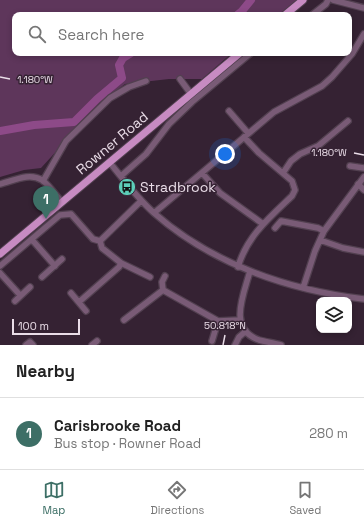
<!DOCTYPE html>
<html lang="en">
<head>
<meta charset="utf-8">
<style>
  :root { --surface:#fff; --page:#f6f6f6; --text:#222; --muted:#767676; --line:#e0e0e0; --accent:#3d6f66 }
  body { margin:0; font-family:"Space Grotesk",sans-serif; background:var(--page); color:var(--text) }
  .controls { position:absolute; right:12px; bottom:12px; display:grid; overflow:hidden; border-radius:8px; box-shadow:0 2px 6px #0003 }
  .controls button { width:36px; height:36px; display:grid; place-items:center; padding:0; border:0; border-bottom:1px solid var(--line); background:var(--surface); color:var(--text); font:20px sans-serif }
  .scale { position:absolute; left:12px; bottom:10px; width:68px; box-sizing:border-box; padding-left:4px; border:2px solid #eadde8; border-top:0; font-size:11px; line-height:14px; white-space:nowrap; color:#eadde8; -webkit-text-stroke:3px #352233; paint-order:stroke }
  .you { position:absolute; left:225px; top:154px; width:14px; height:14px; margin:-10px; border:3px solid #fff; border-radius:50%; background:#1a73e8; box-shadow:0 0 0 6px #1a73e833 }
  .badge { display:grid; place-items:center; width:26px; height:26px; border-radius:50%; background:var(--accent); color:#fff; font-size:13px; font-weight:700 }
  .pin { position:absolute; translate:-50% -33px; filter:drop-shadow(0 1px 2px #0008) }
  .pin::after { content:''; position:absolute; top:21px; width:14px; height:12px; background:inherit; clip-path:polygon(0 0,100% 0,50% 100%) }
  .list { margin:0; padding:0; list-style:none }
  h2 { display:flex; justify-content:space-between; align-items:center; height:52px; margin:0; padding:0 16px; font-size:17px }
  h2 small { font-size:13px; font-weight:400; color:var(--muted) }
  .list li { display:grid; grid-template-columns:26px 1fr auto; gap:12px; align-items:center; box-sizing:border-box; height:72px; padding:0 16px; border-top:1px solid var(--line) }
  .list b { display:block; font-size:15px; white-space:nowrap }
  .list p { margin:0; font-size:13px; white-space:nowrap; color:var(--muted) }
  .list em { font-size:13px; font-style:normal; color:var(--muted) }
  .icon { flex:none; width:22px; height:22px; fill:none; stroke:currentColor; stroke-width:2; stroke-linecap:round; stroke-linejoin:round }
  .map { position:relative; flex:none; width:364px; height:345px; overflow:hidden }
  .search { position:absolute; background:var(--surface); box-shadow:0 2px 6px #0003; left:12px; right:12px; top:12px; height:44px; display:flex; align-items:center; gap:10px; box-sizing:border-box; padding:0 14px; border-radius:8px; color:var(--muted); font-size:15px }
  .sheet { height:124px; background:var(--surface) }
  nav { display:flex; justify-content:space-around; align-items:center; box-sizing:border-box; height:56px; border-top:1px solid var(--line); background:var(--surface); font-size:11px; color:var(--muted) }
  nav a { display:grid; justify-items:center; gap:2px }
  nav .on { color:var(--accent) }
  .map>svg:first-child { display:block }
</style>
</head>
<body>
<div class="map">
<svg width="364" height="345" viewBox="0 0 364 345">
  <rect width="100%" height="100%" fill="#352233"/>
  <path fill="#5e365b" d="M 0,0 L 297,0 L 278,15 L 15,15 L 15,53 L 232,53 L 202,79 L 169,79 L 125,84 L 108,97 L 83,122 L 41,168 L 24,170 L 0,177 Z"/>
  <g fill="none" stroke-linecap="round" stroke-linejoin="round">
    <path stroke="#8d4a88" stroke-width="8" d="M 237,15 L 242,11 L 251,0
      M 0,131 L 34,125 L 74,122 L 97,99 L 122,78 L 119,65 L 123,58 L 131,53"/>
    <defs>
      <path id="minor" d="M 333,0 L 364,8
        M 312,15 L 326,4 L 328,0
        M 180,79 L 191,94
        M 229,111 L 248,133
        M 110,163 C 124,180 137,198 154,213 C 212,264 288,290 364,299
        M 350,166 L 364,168
        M 202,173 L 220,193 L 263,224
        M 283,173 L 291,161 L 300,154 L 318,146 L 348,121
        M 121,176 L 146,154 L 169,124 L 192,102 L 251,53
        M 43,181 L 66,141 L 110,98 L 129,87 L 146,81
        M 0,184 C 13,181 29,172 42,180 C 49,185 56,195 61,201
        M 358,184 L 364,190
        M 154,213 L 274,112 L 322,86 L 332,77 L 352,54 L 364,34
        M 275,228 L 281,221 L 318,228 L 324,231
        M 31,240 L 34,242 L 55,266
        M 320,240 L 343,248 L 364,252
        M 100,241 L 102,248 L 121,263 L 150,277
        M 0,266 L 60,215 L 71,214 L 93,239 L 100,241 L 141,201
        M 238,267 C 247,236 270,217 292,196 L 295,190 L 292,181 L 259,153 L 244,137
        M 250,271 C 244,294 227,329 259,340 C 266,342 274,343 281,345
        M 0,273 L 20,295
        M 165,276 L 162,282 L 163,290 L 218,321 L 240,320
        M 42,277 L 62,259
        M 303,288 L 315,251 L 324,231 L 364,177
        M 71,293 L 86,311
        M 15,301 L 30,287
        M 79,302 L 119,267 L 121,263
        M 124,320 L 163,290
        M 212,341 L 218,321
        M 26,345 L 30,342 L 33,345
        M 92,345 L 97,341
        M 235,345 L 239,337 L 246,331"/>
      <path id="major" d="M 285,15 L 303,0
        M 0,254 L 240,53"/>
    </defs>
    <use href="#minor" stroke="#524050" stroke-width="8"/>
    <use href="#major" stroke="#524050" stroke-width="9"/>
    <use href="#minor" stroke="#795b76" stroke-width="5.5"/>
    <use href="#major" stroke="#c78bc2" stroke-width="7"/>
  </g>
  <path fill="none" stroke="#eadde8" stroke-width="1.5" d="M 0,77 L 10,79M 354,153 L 364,155M 223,345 L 225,335"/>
  <defs>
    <symbol id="bus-disc" viewBox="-11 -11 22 22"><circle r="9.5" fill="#5dceb9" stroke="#352233"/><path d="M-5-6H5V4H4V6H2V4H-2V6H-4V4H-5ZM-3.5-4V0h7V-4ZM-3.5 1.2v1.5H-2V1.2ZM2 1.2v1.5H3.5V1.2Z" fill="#111"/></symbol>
  </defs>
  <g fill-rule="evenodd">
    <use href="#bus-disc" x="117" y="177" width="20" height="20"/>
  </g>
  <g text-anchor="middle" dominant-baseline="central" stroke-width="3" stroke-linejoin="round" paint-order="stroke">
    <g font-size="14" fill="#eadde8" stroke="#352233">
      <text transform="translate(112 143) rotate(-40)">Rowner Road</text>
    </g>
    <g font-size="14" fill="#eadde8" stroke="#352233" text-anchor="start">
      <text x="140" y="187">Stradbrook</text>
    </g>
  </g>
  <g font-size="10" text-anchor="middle" fill="#eadde8" stroke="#352233" stroke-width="3" stroke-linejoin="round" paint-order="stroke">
    <text x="35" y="83">1.180°W</text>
    <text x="329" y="156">1.180°W</text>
    <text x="225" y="329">50.818°N</text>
  </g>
</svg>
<div class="controls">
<button><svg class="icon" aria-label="layers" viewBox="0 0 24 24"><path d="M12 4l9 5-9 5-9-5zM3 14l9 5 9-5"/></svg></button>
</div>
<div class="scale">100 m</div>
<div class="you"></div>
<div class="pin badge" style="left:46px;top:219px">1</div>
<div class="search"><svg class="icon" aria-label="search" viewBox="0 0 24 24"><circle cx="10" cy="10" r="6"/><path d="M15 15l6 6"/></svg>Search here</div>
</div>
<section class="sheet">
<h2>Nearby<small></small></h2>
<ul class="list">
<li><span class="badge">1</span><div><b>Carisbrooke Road</b><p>Bus stop · Rowner Road</p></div><em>280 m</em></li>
</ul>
</section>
<nav>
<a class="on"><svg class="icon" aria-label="map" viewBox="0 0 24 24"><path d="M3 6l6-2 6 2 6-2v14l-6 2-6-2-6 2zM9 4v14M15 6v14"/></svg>Map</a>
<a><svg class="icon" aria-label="directions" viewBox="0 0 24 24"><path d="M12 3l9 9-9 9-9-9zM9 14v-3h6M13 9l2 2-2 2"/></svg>Directions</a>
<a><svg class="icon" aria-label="saved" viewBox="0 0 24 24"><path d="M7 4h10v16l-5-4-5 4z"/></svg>Saved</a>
</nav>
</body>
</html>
